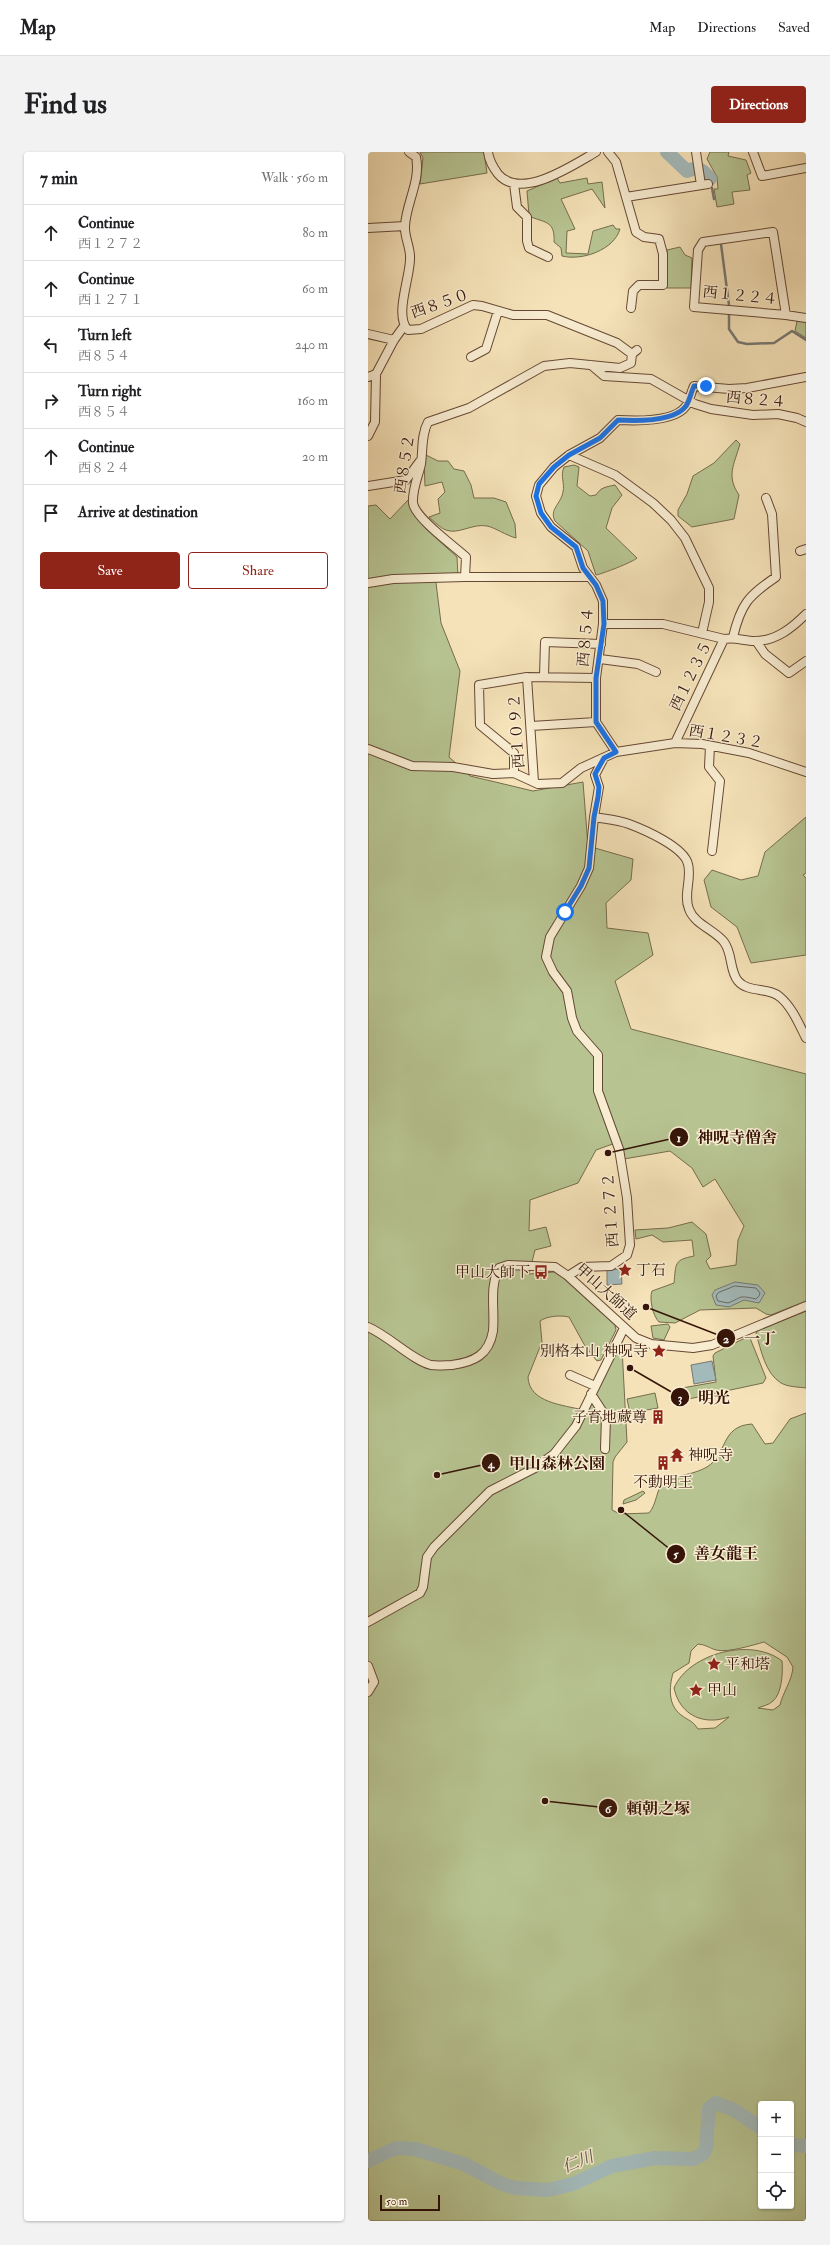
<!DOCTYPE html>
<html lang="en">
<head>
<meta charset="utf-8">
<style>
  :root { --surface:#fff; --page:#f2f2f2; --text:#202124; --muted:#757577; --line:#e0e0e0; --accent:#8f2418 }
  body { margin:0; font-family:"IM FELL Double Pica","Noto Serif JP",serif; background:var(--page); color:var(--text) }
  .controls { position:absolute; right:12px; bottom:12px; display:grid; overflow:hidden; border-radius:4px; box-shadow:0 1px 3px #0004 }
  .controls button { width:36px; height:36px; display:grid; place-items:center; padding:0; border:0; border-bottom:1px solid var(--line); background:var(--surface); color:var(--text); font:20px sans-serif }
  .scale { position:absolute; left:12px; bottom:10px; width:60px; box-sizing:border-box; padding-left:4px; border:2px solid #361508; border-top:0; font-size:11px; line-height:14px; white-space:nowrap; color:#361508; -webkit-text-stroke:3px #f8ecd1; paint-order:stroke }
  .stop { position:absolute; width:12px; height:12px; margin:-9px; border:3px solid #1a73e8; border-radius:50%; background:#fff }
  .stop.end { background:#1a73e8; border-color:#fff; box-shadow:0 1px 4px #0008 }
  .list { margin:0; padding:0; list-style:none }
  h2 { display:flex; justify-content:space-between; align-items:center; height:52px; margin:0; padding:0 16px; font-size:17px }
  h2 small { font-size:13px; font-weight:400; color:var(--muted) }
  .list li { display:grid; grid-template-columns:26px 1fr auto; gap:12px; align-items:center; box-sizing:border-box; height:56px; padding:0 16px; border-top:1px solid var(--line) }
  .list b { display:block; font-size:15px; white-space:nowrap }
  .list p { margin:0; font-size:13px; white-space:nowrap; color:var(--muted) }
  .list em { font-size:13px; font-style:normal; color:var(--muted) }
  .actions { display:flex; gap:8px; padding:12px 16px }
  .actions a { flex:1; padding:9px 0; border:1px solid var(--accent); border-radius:4px; text-align:center; font-size:14px; color:var(--accent) }
  .actions .main { background:var(--accent); color:#fff }
  .icon { flex:none; width:22px; height:22px; fill:none; stroke:currentColor; stroke-width:2; stroke-linecap:round; stroke-linejoin:round }
  .map { position:relative; flex:none; width:438px; height:2069px; overflow:hidden; border-radius:4px }
  header { display:flex; align-items:center; gap:24px; box-sizing:border-box; height:56px; padding:0 20px; background:var(--surface); border-bottom:1px solid var(--line) }
  header strong { font-size:19px }
  nav { display:flex; gap:22px; margin-inline-start:auto; font-size:14px }
  .intro { display:flex; align-items:center; justify-content:space-between; box-sizing:border-box; height:96px; padding:0 24px }
  h1 { margin:0; font-size:28px }
  .button { padding:10px 18px; border-radius:4px; background:var(--accent); color:#fff; font-size:14px; font-weight:700 }
  main { display:flex; gap:24px; padding:0 24px }
  aside { flex:1; background:var(--surface); border-radius:4px; box-shadow:0 1px 3px #0004 }
  .map>svg:first-child { display:block }
</style>
</head>
<body>
<header>
<strong>Map</strong>
<nav><a>Map</a><a>Directions</a><a>Saved</a></nav>
</header>
<div class="intro"><h1>Find us</h1><a class="button">Directions</a></div>
<main>
<aside>
<h2>7 min<small>Walk · 560 m</small></h2>
<ul class="list">
<li><svg class="icon" aria-label="ahead" viewBox="0 0 24 24"><path d="M12 20V5M6 11l6-6 6 6"/></svg><div><b>Continue</b><p>西１２７２</p></div><em>80 m</em></li>
<li><svg class="icon" aria-label="ahead" viewBox="0 0 24 24"><path d="M12 20V5M6 11l6-6 6 6"/></svg><div><b>Continue</b><p>西１２７１</p></div><em>60 m</em></li>
<li><svg class="icon" aria-label="left" viewBox="0 0 24 24"><path d="M17 20v-9H6M10 6l-5 5 5 5"/></svg><div><b>Turn left</b><p>西８５４</p></div><em>240 m</em></li>
<li><svg class="icon" aria-label="right" viewBox="0 0 24 24"><path d="M7 20v-9h11M14 6l5 5-5 5"/></svg><div><b>Turn right</b><p>西８５４</p></div><em>160 m</em></li>
<li><svg class="icon" aria-label="ahead" viewBox="0 0 24 24"><path d="M12 20V5M6 11l6-6 6 6"/></svg><div><b>Continue</b><p>西８２４</p></div><em>20 m</em></li>
<li><svg class="icon" aria-label="arrive" viewBox="0 0 24 24"><path d="M6 21V4h12l-3 4 3 4H6"/></svg><div><b>Arrive at destination</b></div></li>
</ul>
<div class="actions"><a class="main">Save</a><a>Share</a></div>
</aside>
<div class="map">
<svg width="438" height="2069" viewBox="0 0 438 2069">
  <rect width="100%" height="100%" fill="#f5e2b8"/>
  <filter id="stains"><feTurbulence type="fractalNoise" baseFrequency=".005" numOctaves="4"/><feColorMatrix values="0 0 0 0 .2 0 0 0 0 .09 0 0 0 0 .02 0 0 0 .5 -.17"/></filter>
  <radialGradient id="worn" r=".72"><stop offset=".6" stop-color="#630" stop-opacity="0"/><stop offset="1" stop-color="#630" stop-opacity=".3"/></radialGradient>
  <path fill="#b7c492" stroke="#766c4d" fill-rule="evenodd" d="M 52,0 L 116,0 L 119,21 L 52,32 L 55,6 Z
    M 342,0 L 361,0 L 360,4 L 378,8 L 383,21 L 379,23 L 382,38 L 364,40 L 366,52 L 349,55 L 346,37 L 350,37 L 349,25 L 339,7 Z
    M 189,26 L 192,31 L 219,26 L 220,32 L 234,30 L 237,56 L 224,37 L 193,47 L 207,77 L 199,79 L 198,101 L 220,102 L 225,79 L 245,73 L 248,77 L 252,77 C 246,98 214,109 194,104 L 193,96 L 186,90 C 187,70 179,71 163,65 L 161,63 L 159,39 Z
    M 312,95 L 317,103 L 324,106 L 323,136 L 299,136 L 299,98 Z
    M 429,169 L 438,170 L 438,186 L 427,179 Z
    M 368,288 L 372,292 C 366,313 358,324 371,343 L 366,367 L 324,375 L 310,364 L 310,358 L 319,342 L 325,324 L 346,311 Z
    M 58,303 L 70,309 L 80,309 L 86,317 L 96,319 L 103,333 L 106,346 L 126,346 L 138,350 L 147,372 L 148,386 C 137,383 128,376 119,374 C 105,371 90,383 78,378 C 72,376 66,369 61,365 L 72,361 L 70,347 L 77,340 L 74,330 L 57,334 L 56,308 Z
    M 206,313 L 211,315 L 209,334 L 222,344 L 228,343 C 233,335 238,335 247,333 L 254,343 L 244,356 L 238,376 L 269,406 C 265,410 234,422 228,423 L 220,399 L 187,369 C 181,357 193,352 195,340 C 197,331 192,324 196,315 Z
    M 40,348 L 57,376 L 89,405 L 90,424 L 67,423 L 73,471 L 92,519 L 81,605 L 102,624 L 165,639 L 215,630 L 220,694 L 265,707 L 263,728 L 238,751 L 239,776 L 280,781 L 285,803 L 247,829 L 263,877 L 438,922 L 438,1149 L 403,1163 L 398,1162 L 388,1156 L 332,1158 L 307,1171 L 291,1170 C 285,1164 281,1147 284,1139 L 306,1131 C 308,1111 306,1108 326,1104 L 324,1088 L 295,1090 L 284,1083 L 268,1087 L 267,1078 L 300,1076 L 324,1070 L 338,1082 L 343,1104 L 338,1109 L 342,1117 L 368,1113 L 370,1088 L 376,1074 L 347,1027 L 335,1035 L 324,1016 L 302,999 L 256,1007 L 253,989 L 228,998 L 210,1031 L 162,1048 L 161,1079 L 178,1075 L 183,1094 L 167,1098 L 161,1122 L 186,1120 L 194,1125 L 247,1173 L 248,1178 L 233,1208 L 229,1209 L 217,1194 L 201,1165 C 192,1163 179,1164 172,1169 L 174,1190 L 160,1225 C 161,1251 196,1253 215,1258 L 249,1195 L 254,1196 L 259,1290 L 247,1305 L 245,1310 L 244,1358 L 252,1362 L 281,1361 C 289,1352 288,1337 297,1327 C 310,1324 327,1322 339,1315 C 360,1302 352,1274 384,1272 L 397,1292 L 405,1291 L 422,1267 L 438,1261 L 438,2069 L 0,2069 L 0,354 L 8,353 L 22,367 ZM 396,1490 L 419,1505 L 425,1515 C 424,1529 415,1540 412,1553 L 405,1558 L 390,1556 C 395,1554 401,1553 405,1549 C 414,1541 415,1521 414,1509 C 384,1485 321,1501 306,1536 C 310,1555 324,1569 346,1568 C 351,1568 357,1566 361,1565 L 347,1576 L 330,1577 C 324,1568 321,1569 313,1563 C 300,1553 301,1536 305,1521 L 321,1511 L 323,1499 L 330,1492 C 339,1493 341,1496 348,1498 C 360,1501 385,1493 396,1490 ZM 393,1952 L 423,1952 L 423,2054 L 393,2054 Z
    M 438,665 L 438,721 L 435,723 L 438,726 L 438,803 L 383,811 L 369,775 L 343,755 L 336,728 L 344,718 L 373,728 L 390,724 L 397,700 Z
    M 438,1159 L 438,1236 C 431,1235 420,1235 413,1231 C 397,1221 393,1198 388,1181 L 390,1178 Z
    M 300,1172 L 302,1175 L 296,1188 L 285,1186 L 283,1174 Z
    M 379,1185 L 382,1186 L 398,1226 L 395,1231 L 316,1248 L 313,1239 L 314,1236 L 348,1230 L 345,1204 L 347,1201 Z
    M 287,1241 L 290,1256 L 262,1261 L 259,1247 Z
    M 275,1339 L 277,1341 L 268,1348 L 255,1352 L 256,1348 Z"/>
  <path fill="#a3babb" stroke="#777873" d="M 253,1117 L 254,1132 L 239,1133 L 239,1118 Z
    M 367,1130 L 390,1133 L 397,1141 L 391,1151 L 376,1148 L 361,1155 L 348,1153 L 344,1143 L 347,1138 Z
    M 344,1209 L 348,1228 L 326,1232 L 323,1213 Z"/>
  <g fill="none" stroke-linecap="round" stroke-linejoin="round">
    <path stroke="#6c6862" stroke-width="1" d="M 367,1134 L 388,1136 L 392,1141 L 391,1144 L 388,1147 C 370,1143 375,1145 360,1151 L 350,1149 L 348,1144 L 350,1141 Z"/>
    <path stroke="#777873" stroke-width="2.5" d="M 342,27 L 343,29
      M 344,36 L 346,47
      M 353,92 L 361,153
      M 361,162 L 361,177 L 370,190 L 379,192 L 406,191 L 424,179 L 438,188"/>
    <path stroke="#a3babb" stroke-width="14" d="M 299,0 L 319,19 C 330,14 335,18 342,27
      M 423,1993 L 438,1994
      M 0,2009 L 28,1996 L 47,1997 L 96,2012 L 134,2032 L 148,2036 L 180,2038 L 205,2032 L 244,2014 L 287,2006 L 325,2007 L 335,2002 L 338,1996 L 341,1956 L 348,1951 L 366,1958 L 393,1976"/>
    <defs>
      <path id="minor" d="M 41,0 L 48,5 C 53,29 38,51 37,74 C 36,85 43,96 42,107 C 42,126 26,164 40,178 L 53,177 L 105,153 L 114,154 L 145,163 L 179,163 L 249,191 L 264,202
        M 120,0 C 121,9 125,15 130,22 C 153,49 205,13 228,0
        M 240,0 L 248,10 L 268,80 L 276,85 L 291,87 L 295,102 L 295,133 L 271,133 L 265,139 L 263,156
        M 328,0 L 333,33
        M 385,0 L 394,24 L 438,16
        M 146,32 L 149,55 L 159,65 L 159,89 L 161,96 L 180,105
        M 258,45 L 340,32
        M 0,76 L 37,74
        M 405,80 L 418,163 L 326,155 L 330,98 L 335,90 Z
        M 418,163 L 438,166
        M 0,182 L 26,188
        M 103,205 L 118,197 L 130,159
        M 223,213 L 236,224 L 283,227 L 327,252 L 343,257 L 385,263 L 410,262 L 429,266 L 438,270
        M 0,225 L 8,222 L 26,188 L 36,174
        M 0,284 L 7,270 L 8,222
        M 201,303 L 247,323 L 285,351 L 303,368 L 317,386 L 341,436 L 341,450 L 334,481
        M 0,334 L 38,328 L 52,309
        M 432,399 L 438,397
        M 97,425 L 222,425
        M 0,431 L 25,427 L 97,425 L 98,405 C 86,394 47,366 45,351 C 44,338 50,325 53,312 C 55,298 53,283 60,270 L 101,256 L 176,214 L 202,211 L 252,216 L 263,211 L 264,202 L 269,198
        M 235,472 L 295,472 L 356,487
        M 365,485 C 373,452 380,444 408,425 L 404,362 L 398,346
        M 388,489 L 397,502 L 421,521 L 438,509
        M 232,507 L 270,512 L 288,520
        M 176,524 L 177,490 L 233,492
        M 159,525 L 166,630
        M 163,574 L 228,570
        M 307,591 L 356,487 C 368,485 376,489 387,489 C 408,489 424,476 438,462
        M 342,594 L 341,615 L 352,629 L 344,699
        M 0,597 L 44,614 L 85,615 L 125,622 L 146,621 L 170,632 L 194,631 L 213,616 L 248,600 L 307,591 L 334,592 L 381,601 L 438,620
        M 248,600 L 228,570 L 228,526 L 235,472 L 235,449 L 228,433 L 215,416 L 208,395 L 183,375 L 173,361 L 168,344 L 171,333 L 186,315 L 201,303 L 232,286 L 250,268 C 268,269 307,270 318,254 C 322,248 323,240 326,234 L 361,237 L 379,236 L 438,225
        M 236,606 L 227,623 L 231,635 L 226,665 C 237,667 250,668 261,672 C 277,678 316,695 320,712 C 324,727 315,743 321,757 C 326,772 347,778 356,790 C 365,802 361,818 370,829 C 380,841 401,835 412,845 C 424,855 431,872 438,886
        M 146,621 L 146,601 L 112,573 L 111,533 L 159,525 L 228,526
        M 200,1124 L 214,1115 L 243,1114 L 259,1103 L 262,1093 L 259,1046 L 251,997 L 230,939 L 230,903 L 209,879 L 204,866 L 199,839 L 185,820 L 178,805 L 182,785 L 213,734 L 221,716 L 226,665
        M 0,1175 C 21,1184 44,1208 63,1213 C 70,1214 78,1213 84,1213 C 106,1210 121,1203 125,1179 C 127,1158 121,1135 131,1116 L 140,1113 L 187,1115 L 200,1124 L 268,1186 L 283,1192 L 325,1196 L 344,1193 L 438,1154
        M 202,1223 L 227,1234
        M 223,1242 L 238,1265 L 237,1297
        M 0,1470 L 52,1441 L 55,1435 L 59,1405 L 66,1395 L 122,1339 L 167,1316 L 186,1302 L 208,1274 L 256,1176
        M 0,1514 L 6,1530 L 0,1540"/>
    </defs>
    <use href="#minor" stroke="#664834" stroke-width="10"/>
    <use href="#minor" stroke="#f8ecd1" stroke-width="8"/>
  </g>
  <g fill="none" stroke-linecap="round" stroke-linejoin="round">
    <path stroke="#1a73e8" stroke-width="5" d="M 197,760 L 213,734 L 221,716 L 226,665 L 230,645 L 231,635 L 227,622 L 236,606 L 248,600 L 228,570 L 228,526 L 236,472 L 235,449 L 228,433 L 215,416 L 208,395 L 183,375 L 173,361 L 168,344 L 171,332 L 186,315 L 201,303 L 232,286 L 250,268 C 268,269 306,270 318,254 C 322,248 323,240 326,234 L 338,234"/>
  </g>
  <defs>
    <symbol id="sight-bare" viewBox="-9 -9 18 18"><path d="M0-6L1.8-2.2L6-1.7L2.9 1.2L3.7 5.4L0 3.3L-3.7 5.4L-2.9 1.2L-6-1.7L-1.8-2.2Z" fill="#8f2418" stroke="#f8ecd1" stroke-width="2.5" paint-order="stroke"/></symbol>
    <symbol id="bus-bare" viewBox="-9 -9 18 18"><path d="M-5-6H5V4H4V6H2V4H-2V6H-4V4H-5ZM-3.5-4V0h7V-4ZM-3.5 1.2v1.5H-2V1.2ZM2 1.2v1.5H3.5V1.2Z" fill="#8f2418" stroke="#f8ecd1" stroke-width="2.5" paint-order="stroke"/></symbol>
    <symbol id="building-bare" viewBox="-9 -9 18 18"><path d="M-4-6H4V6H1V3H-1V6H-4ZM-2.5-4.3h1.7v1.8h-1.7ZM.8-4.3h1.7v1.8H.8ZM-2.5-1h1.7V.8h-1.7ZM.8-1h1.7V.8H.8Z" fill="#8f2418" stroke="#f8ecd1" stroke-width="2.5" paint-order="stroke"/></symbol>
    <symbol id="temple-bare" viewBox="-9 -9 18 18"><path d="M0-6L5-2H3V0L6.5 2.5H4V6H1.5V3h-3V6H-4V2.5H-6.5L-3 0V-2H-5Z" fill="#8f2418" stroke="#f8ecd1" stroke-width="2.5" paint-order="stroke"/></symbol>
  </defs>
  <g fill-rule="evenodd">
    <use href="#sight-bare" x="247" y="1108" width="20" height="20"/>
    <use href="#bus-bare" x="163" y="1110" width="20" height="20"/>
    <use href="#sight-bare" x="281" y="1189" width="20" height="20"/>
    <use href="#building-bare" x="280" y="1255" width="20" height="20"/>
    <use href="#temple-bare" x="299" y="1293" width="20" height="20"/>
    <use href="#building-bare" x="285" y="1301" width="20" height="20"/>
    <use href="#sight-bare" x="336" y="1502" width="20" height="20"/>
    <use href="#sight-bare" x="318" y="1528" width="20" height="20"/>
  </g>
  <g text-anchor="middle" dominant-baseline="central" stroke-width="3" stroke-linejoin="round" paint-order="stroke">
    <g font-size="15" fill="#361508" stroke="#f8ecd1">
      <text transform="translate(372 144) rotate(6)">西１２２４</text>
      <text transform="translate(72 152) rotate(-19)">西８５０</text>
      <text transform="translate(388 248) rotate(5)">西８２４</text>
      <text transform="translate(37 312) rotate(-81)">西８５２</text>
      <text transform="translate(218 485) rotate(-85)">西８５４</text>
      <text transform="translate(323 524) rotate(-64)">西１２３５</text>
      <text transform="translate(149 579) rotate(-94)">西１０９２</text>
      <text transform="translate(358 585) rotate(10)">西１２３２</text>
      <text transform="translate(243 1058) rotate(-94)">西１２７２</text>
      <text transform="translate(238 1140) rotate(42)">甲山大師道</text>
    </g>
    <g font-size="15" fill="#361508" stroke="#f8ecd1" text-anchor="start">
      <text x="268" y="1118">丁石</text>
      <text x="162" y="1120" text-anchor="end">甲山大師下</text>
      <text x="280" y="1199" text-anchor="end">別格本山 神呪寺</text>
      <text x="279" y="1265" text-anchor="end">子育地蔵尊</text>
      <text x="320" y="1303">神呪寺</text>
      <text x="295" y="1330" text-anchor="middle">不動明王</text>
      <text x="357" y="1512">平和塔</text>
      <text x="339" y="1538">甲山</text>
    </g>
    <g font-size="16" font-style="italic" fill="#5c4f47" stroke="#f8ecd1">
      <text transform="translate(210 2010) rotate(-22)">仁川</text>
    </g>
  </g>
  <path fill="none" stroke="#361508" stroke-width="1.5" d="M240 1001L311 985M278 1155L358 1186M262 1216L312 1245M69 1323L123 1311M253 1358L308 1402M177 1649L240 1656"/>
  <g fill="#361508" stroke="#f8ecd1" stroke-width="1.5">
    <circle cx="240" cy="1001" r="4"/>
    <circle cx="278" cy="1155" r="4"/>
    <circle cx="262" cy="1216" r="4"/>
    <circle cx="69" cy="1323" r="4"/>
    <circle cx="253" cy="1358" r="4"/>
    <circle cx="177" cy="1649" r="4"/>
    <circle cx="311" cy="985" r="10"/>
    <circle cx="358" cy="1186" r="10"/>
    <circle cx="312" cy="1245" r="10"/>
    <circle cx="123" cy="1311" r="10"/>
    <circle cx="308" cy="1402" r="10"/>
    <circle cx="240" cy="1656" r="10"/>
  </g>
  <g font-size="12" text-anchor="middle" font-weight="bold" fill="#fff">
    <text x="311" y="990">1</text>
    <text x="358" y="1191">2</text>
    <text x="312" y="1250">3</text>
    <text x="123" y="1316">4</text>
    <text x="308" y="1406">5</text>
    <text x="240" y="1661">6</text>
  </g>
  <g font-size="16" text-anchor="middle" font-weight="bold" fill="#361508" stroke="#f8ecd1" stroke-width="3" stroke-linejoin="round" paint-order="stroke">
    <text x="369" y="991">神呪寺僧舎</text>
    <text x="392" y="1192">一丁</text>
    <text x="346" y="1251">明光</text>
    <text x="189" y="1317">甲山森林公園</text>
    <text x="358" y="1407">善女龍王</text>
    <text x="290" y="1662">頼朝之塚</text>
  </g>
  <rect width="100%" height="100%" filter="url(#stains)"/>
  <rect width="100%" height="100%" fill="url(#worn)"/>
</svg>
<div class="controls">
<button>+</button>
<button>−</button>
<button><svg class="icon" aria-label="locate" viewBox="0 0 24 24"><circle cx="12" cy="12" r="6"/><path d="M12 2v4M12 18v4M2 12h4M18 12h4"/></svg></button>
</div>
<div class="scale">50 m</div>
<div class="stop" style="left:197px;top:760px"></div>
<div class="stop end" style="left:338px;top:234px"></div>
</div>
</main>
</body>
</html>
